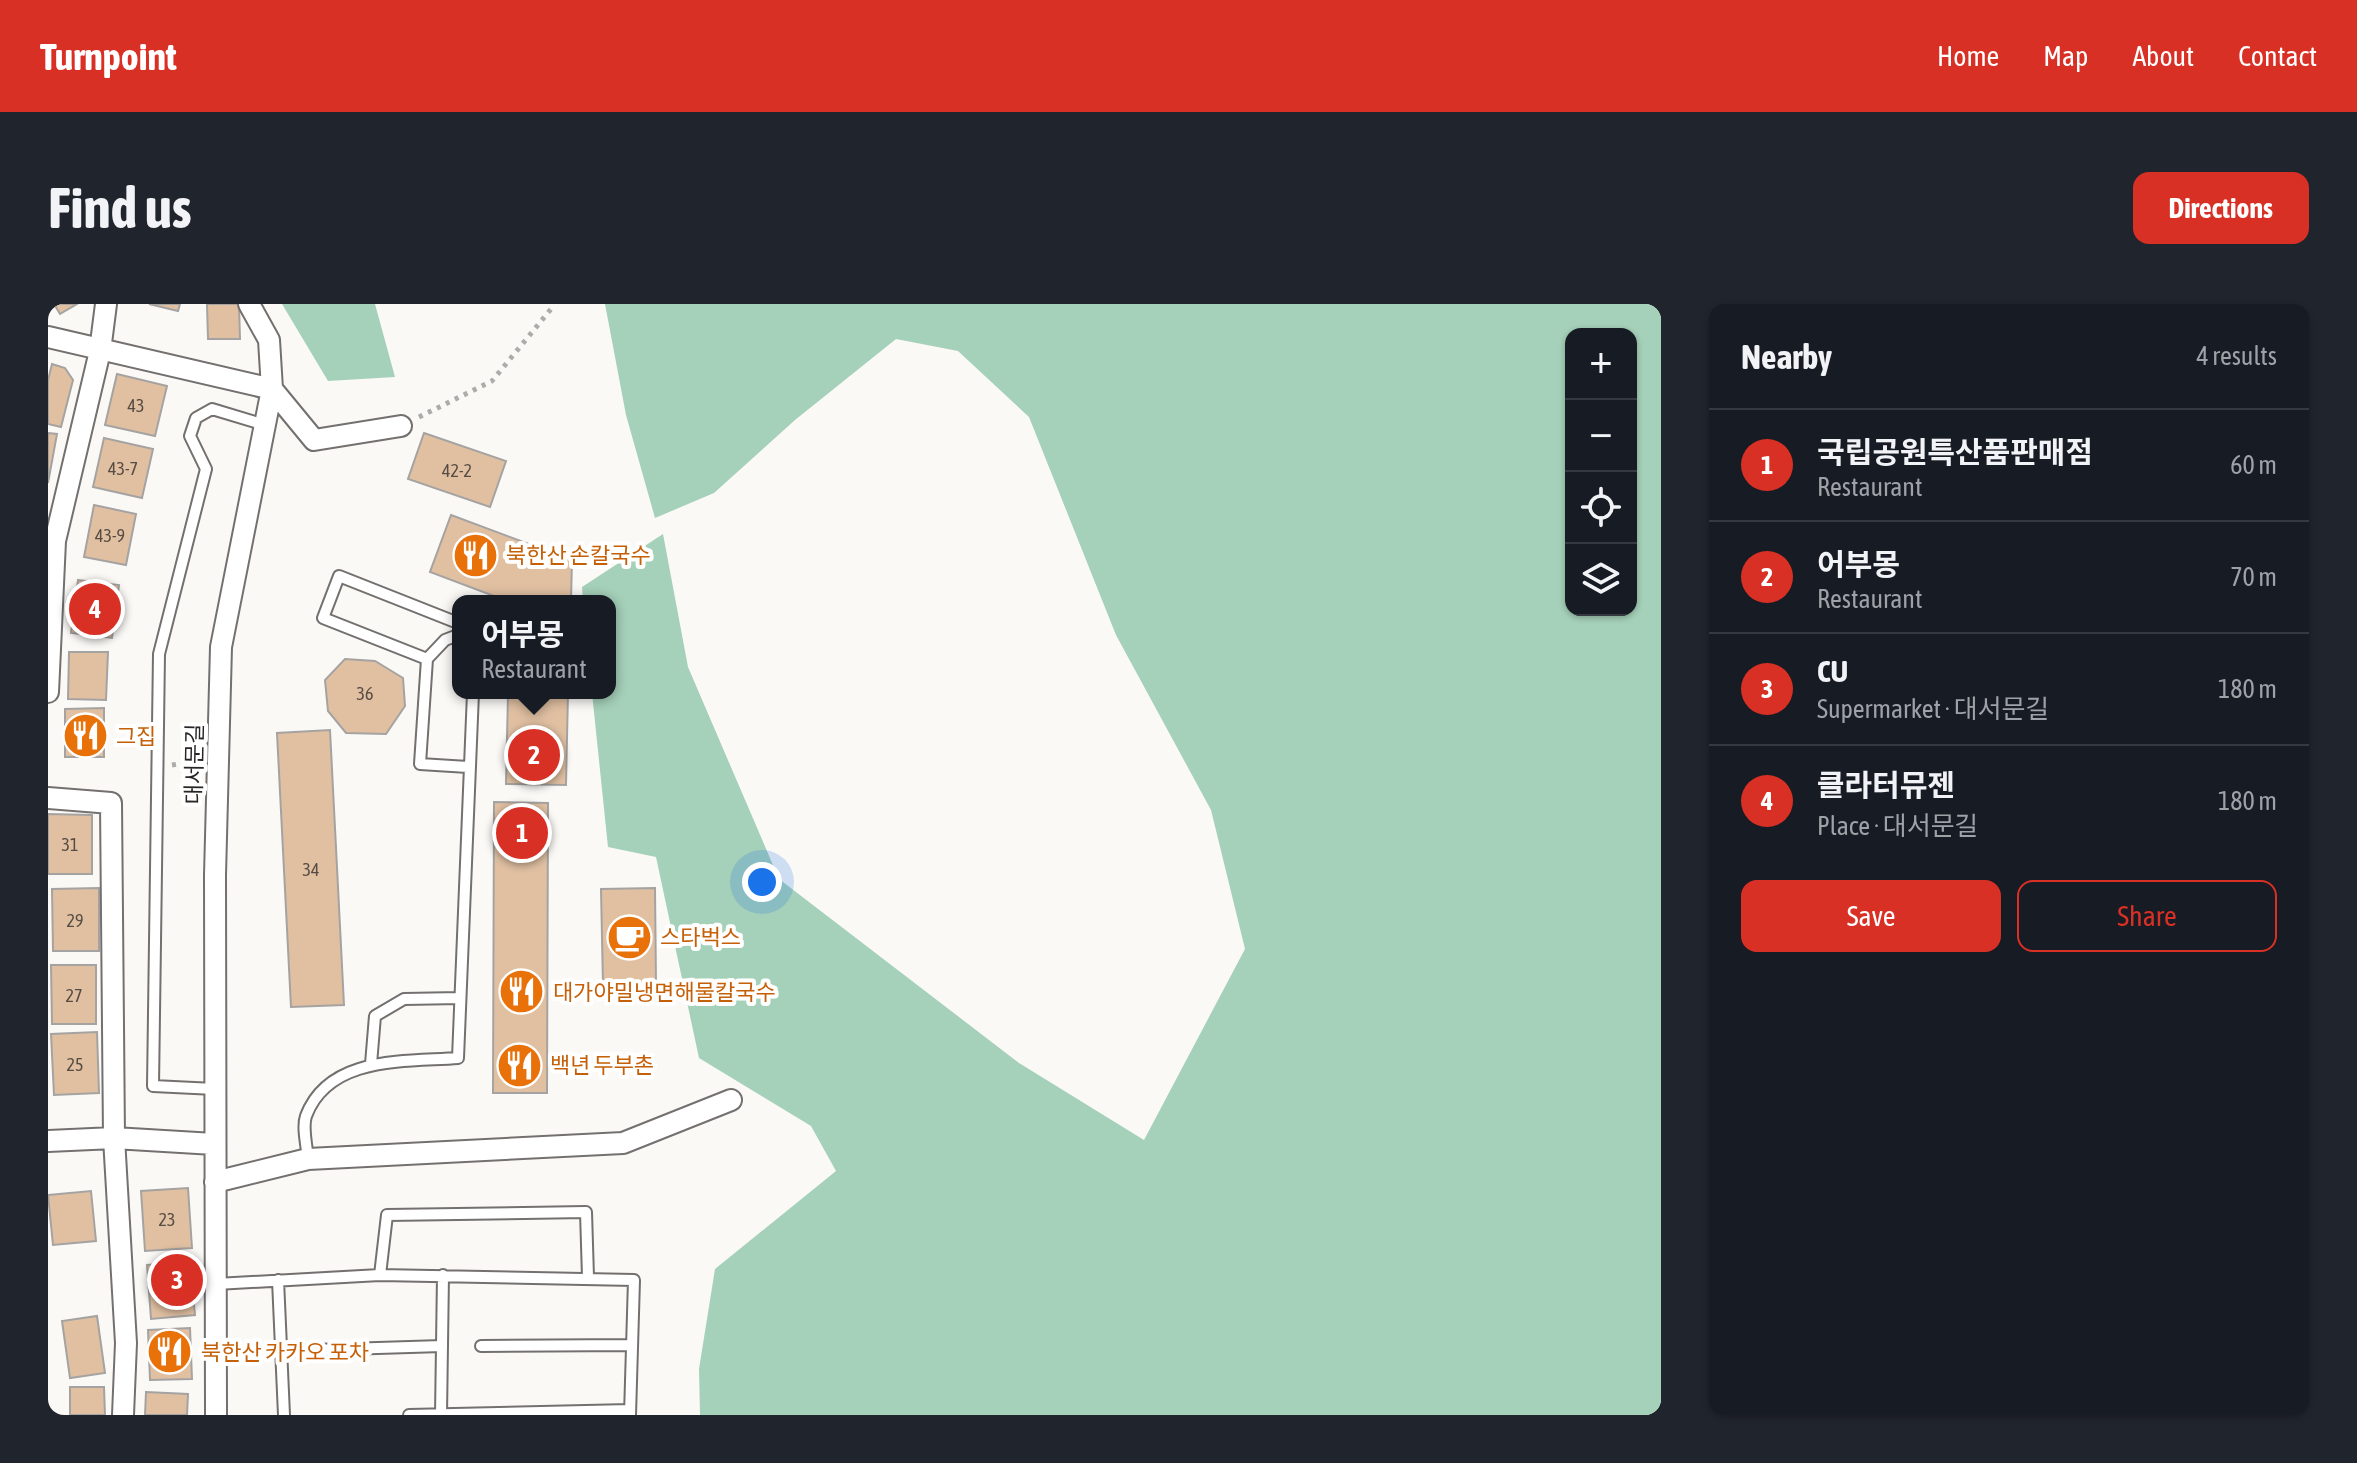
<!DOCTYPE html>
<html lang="en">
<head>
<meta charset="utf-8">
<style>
  :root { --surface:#171b24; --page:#20242c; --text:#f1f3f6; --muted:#9ea1a6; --line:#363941; --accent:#d93025 }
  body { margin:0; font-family:"Asap Condensed","Noto Sans KR",sans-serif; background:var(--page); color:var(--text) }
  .controls { position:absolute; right:24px; top:24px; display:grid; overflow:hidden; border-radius:16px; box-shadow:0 2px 6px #0004 }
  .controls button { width:72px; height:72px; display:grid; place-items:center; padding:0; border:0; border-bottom:2px solid var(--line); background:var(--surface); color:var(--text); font:40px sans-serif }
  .you { position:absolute; left:714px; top:578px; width:28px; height:28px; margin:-20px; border:6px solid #fff; border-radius:50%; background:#1a73e8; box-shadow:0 0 0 12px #1a73e833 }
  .badge { display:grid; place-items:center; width:52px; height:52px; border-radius:50%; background:var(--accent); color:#fff; font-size:26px; font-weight:700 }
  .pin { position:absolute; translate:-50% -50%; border:4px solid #fff; box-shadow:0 2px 8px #0006 }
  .popup { position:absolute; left:404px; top:291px; width:164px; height:104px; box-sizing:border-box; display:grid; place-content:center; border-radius:16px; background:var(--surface); filter:drop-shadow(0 2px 6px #0005); font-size:26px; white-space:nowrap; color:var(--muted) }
  .popup b { font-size:30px; color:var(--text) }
  .popup::after { content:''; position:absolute; left:50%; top:100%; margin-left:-16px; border:16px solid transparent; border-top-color:var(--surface) }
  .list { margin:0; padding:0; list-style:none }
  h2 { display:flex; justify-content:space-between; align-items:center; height:104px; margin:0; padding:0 32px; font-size:34px }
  h2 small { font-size:26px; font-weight:400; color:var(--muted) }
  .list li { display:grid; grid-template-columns:52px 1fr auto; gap:24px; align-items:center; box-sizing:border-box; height:112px; padding:0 32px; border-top:2px solid var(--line) }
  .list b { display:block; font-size:30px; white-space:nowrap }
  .list p { margin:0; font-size:26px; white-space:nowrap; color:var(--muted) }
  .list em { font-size:26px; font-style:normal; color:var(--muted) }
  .actions { display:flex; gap:16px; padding:24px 32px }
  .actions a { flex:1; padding:18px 0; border:2px solid var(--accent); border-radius:16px; text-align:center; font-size:28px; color:var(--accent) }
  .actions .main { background:var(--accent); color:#fff }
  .icon { flex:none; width:44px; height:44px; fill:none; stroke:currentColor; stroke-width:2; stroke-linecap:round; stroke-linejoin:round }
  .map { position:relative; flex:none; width:1613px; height:1111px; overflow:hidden; border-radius:16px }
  header { display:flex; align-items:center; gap:48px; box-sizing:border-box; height:112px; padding:0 40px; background:var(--accent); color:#fff }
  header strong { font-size:38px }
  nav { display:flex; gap:44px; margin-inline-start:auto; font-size:28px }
  .intro { display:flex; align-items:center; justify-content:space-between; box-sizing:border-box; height:192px; padding:0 48px }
  h1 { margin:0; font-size:56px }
  .button { padding:20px 36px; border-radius:16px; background:var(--accent); color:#fff; font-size:28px; font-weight:700 }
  main { display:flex; gap:48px; padding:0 48px }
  aside { flex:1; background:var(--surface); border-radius:16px; box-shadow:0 2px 6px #0004 }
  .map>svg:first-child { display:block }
</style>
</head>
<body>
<header>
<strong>Turnpoint</strong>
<nav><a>Home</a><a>Map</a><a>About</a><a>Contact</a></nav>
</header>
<div class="intro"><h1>Find us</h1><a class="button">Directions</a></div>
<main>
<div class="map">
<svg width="1613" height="1111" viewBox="0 0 1613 1111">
  <rect width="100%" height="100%" fill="#fbf9f6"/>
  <path fill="#a5d0b9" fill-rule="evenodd" d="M 234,0 L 327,0 L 347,73 L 280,77 Z
    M 557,0 L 1613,0 L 1613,1111 L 652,1111 L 651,1065 L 667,965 L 788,867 L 763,822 L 651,754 L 608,553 L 560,543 L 544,389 L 562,389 L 562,297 L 535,297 L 534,283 L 615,230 L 640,363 L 731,575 L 971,759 L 1096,836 L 1197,645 L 1163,506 L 1068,331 L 981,113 L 910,47 L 848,35 L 747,116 L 666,189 L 607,214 L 578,111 ZM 1523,30 L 1583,30 L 1583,306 L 1523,306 Z"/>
  <path fill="#e1c0a2" stroke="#a5a3a1" stroke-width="2" d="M 6,0 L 29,0 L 12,10 Z
    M 101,0 L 132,0 L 130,7 Z
    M 159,0 L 191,0 L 192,35 L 160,35 Z
    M 4,60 L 17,64 L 25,76 L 13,123 L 0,120 L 0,76 Z
    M 69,70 L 119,82 L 107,132 L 57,121 Z
    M 0,129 L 9,130 L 0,179 Z
    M 376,129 L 458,157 L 442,203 L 360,175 Z
    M 56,134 L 105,145 L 94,194 L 45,183 Z
    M 46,201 L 88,210 L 78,261 L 36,253 Z
    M 403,211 L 524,256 L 523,297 L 459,297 L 382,268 Z
    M 30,276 L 71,281 L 64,334 L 23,329 Z
    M 21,348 L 60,348 L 58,396 L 20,395 Z
    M 297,355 L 327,357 L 355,374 L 357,402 L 338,430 L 298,429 L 280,407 L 277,376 Z
    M 460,389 L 520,389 L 518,481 L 458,480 Z
    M 56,404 L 56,453 L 17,453 L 17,405 Z
    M 282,426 L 296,701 L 243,703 L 229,429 Z
    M 446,498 L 500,499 L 499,789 L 445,789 Z
    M 0,510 L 44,511 L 44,570 L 0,570 Z
    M 51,584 L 51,647 L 5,647 L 4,585 Z
    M 607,584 L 608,680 L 555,681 L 553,585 Z
    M 3,661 L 48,661 L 48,720 L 4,720 Z
    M 49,728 L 51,789 L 6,791 L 3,730 Z
    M 140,884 L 144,944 L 97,947 L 93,887 Z
    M 43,887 L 48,937 L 5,941 L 0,891 Z
    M 142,958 L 147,1011 L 103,1015 L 99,961 Z
    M 49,1012 L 57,1069 L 22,1074 L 14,1017 Z
    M 142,1024 L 144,1075 L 102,1076 L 100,1026 Z
    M 22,1083 L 56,1083 L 57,1111 L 22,1111 Z
    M 98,1088 L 140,1090 L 139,1111 L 97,1111 Z"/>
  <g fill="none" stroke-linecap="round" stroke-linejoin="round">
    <defs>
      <path id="lane" d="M 410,331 L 397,336 L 379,355 L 372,460 L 420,463
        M 379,355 L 275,314 L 291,272 L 410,319
        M 323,760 L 327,712 L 356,695 L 412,694
        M 167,785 L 105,782 L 111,350 L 158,165 L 142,132 L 148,114 L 164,105 L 217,121
        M 260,855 C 259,843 254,823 258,812 C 281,751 359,758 410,754 L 425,389
        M 332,971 L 339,911 L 538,908 L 540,973
        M 230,976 L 236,1111
        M 168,980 L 332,971 L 586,976 L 582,1111
        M 433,1042 L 584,1041
        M 233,1047 L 394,1042
        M 361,1111 L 582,1106
        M 393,1111 L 395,971"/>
      <path id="street" d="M 0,33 L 224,85 L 266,136 L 353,122
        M 0,388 L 7,237 L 52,47 L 58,0
        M 0,494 L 63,499 L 66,834 L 78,1039 L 75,1111
        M 0,837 L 66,834 L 166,840
        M 167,878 L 260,855 L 575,839 L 683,796
        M 168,1111 L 167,571 L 173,343 L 224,85 L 221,36 L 201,0"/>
    </defs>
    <use href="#lane" stroke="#73706f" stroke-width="14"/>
    <use href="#street" stroke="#73706f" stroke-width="24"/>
    <path stroke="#aeacaa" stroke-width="5" stroke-dasharray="4 6" stroke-linecap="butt" d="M 371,113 L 444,77 L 503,5 L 503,0
      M 124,461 L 150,457"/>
    <use href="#lane" stroke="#fff" stroke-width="10"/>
    <use href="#street" stroke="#fff" stroke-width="20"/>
  </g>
  <defs>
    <symbol id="restaurant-disc" viewBox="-11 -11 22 22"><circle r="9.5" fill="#e8710a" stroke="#fff"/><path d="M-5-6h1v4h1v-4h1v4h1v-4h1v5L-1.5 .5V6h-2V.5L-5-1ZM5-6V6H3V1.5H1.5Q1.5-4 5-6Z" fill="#fff"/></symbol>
    <symbol id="cafe-disc" viewBox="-11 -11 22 22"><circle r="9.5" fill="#e8710a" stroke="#fff"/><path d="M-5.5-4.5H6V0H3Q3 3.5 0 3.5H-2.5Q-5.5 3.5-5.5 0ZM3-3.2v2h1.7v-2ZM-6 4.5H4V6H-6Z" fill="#fff"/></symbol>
  </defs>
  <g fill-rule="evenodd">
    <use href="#restaurant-disc" x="402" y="226" width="51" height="51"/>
    <use href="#restaurant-disc" x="12" y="406" width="51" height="51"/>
    <use href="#cafe-disc" x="556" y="608" width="51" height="51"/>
    <use href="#restaurant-disc" x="448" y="662" width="51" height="51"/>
    <use href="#restaurant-disc" x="446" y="736" width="51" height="51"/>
    <use href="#restaurant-disc" x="96" y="1022" width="51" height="51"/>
  </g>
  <g text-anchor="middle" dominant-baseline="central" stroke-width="8" stroke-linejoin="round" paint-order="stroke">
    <g font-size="18" fill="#564c44">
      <text x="88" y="101">43</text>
      <text x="75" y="164">43-7</text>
      <text x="409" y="166">42-2</text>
      <text x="62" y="231">43-9</text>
      <text x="317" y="389">36</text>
      <text x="22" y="540">31</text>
      <text x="263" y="565">34</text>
      <text x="27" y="616">29</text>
      <text x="26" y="691">27</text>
      <text x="27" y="760">25</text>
      <text x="119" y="915">23</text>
    </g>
    <g font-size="22" fill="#c56008" stroke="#fff" text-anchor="start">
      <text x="458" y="251">북한산 손칼국수</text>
      <text x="68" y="432">그집</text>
      <text x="612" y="633">스타벅스</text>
      <text x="505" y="688">대가야밀냉면해물칼국수</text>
      <text x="502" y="761">백년 두부촌</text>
      <text x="153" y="1048">북한산 카카오 포차</text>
    </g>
    <g font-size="22" fill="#272625" stroke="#fff">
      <text transform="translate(146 460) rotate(-89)">대서문길</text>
    </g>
  </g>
</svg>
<div class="controls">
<button>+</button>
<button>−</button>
<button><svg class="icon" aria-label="locate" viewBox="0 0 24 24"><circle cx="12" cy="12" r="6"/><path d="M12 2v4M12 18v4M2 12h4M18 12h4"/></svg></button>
<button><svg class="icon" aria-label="layers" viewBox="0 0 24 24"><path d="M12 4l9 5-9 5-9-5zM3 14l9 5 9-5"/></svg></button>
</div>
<div class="you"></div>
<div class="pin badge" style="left:474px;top:529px">1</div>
<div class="pin badge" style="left:486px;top:451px">2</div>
<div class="popup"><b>어부몽</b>Restaurant</div>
<div class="pin badge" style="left:129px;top:976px">3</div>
<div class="pin badge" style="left:47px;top:305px">4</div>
</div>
<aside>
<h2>Nearby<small>4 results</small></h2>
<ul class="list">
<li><span class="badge">1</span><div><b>국립공원특산품판매점</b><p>Restaurant</p></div><em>60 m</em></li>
<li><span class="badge">2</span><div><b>어부몽</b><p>Restaurant</p></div><em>70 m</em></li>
<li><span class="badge">3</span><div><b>CU</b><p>Supermarket · 대서문길</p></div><em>180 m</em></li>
<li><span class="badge">4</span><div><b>클라터뮤젠</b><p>Place · 대서문길</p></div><em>180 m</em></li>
</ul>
<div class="actions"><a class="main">Save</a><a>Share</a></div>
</aside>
</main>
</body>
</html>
